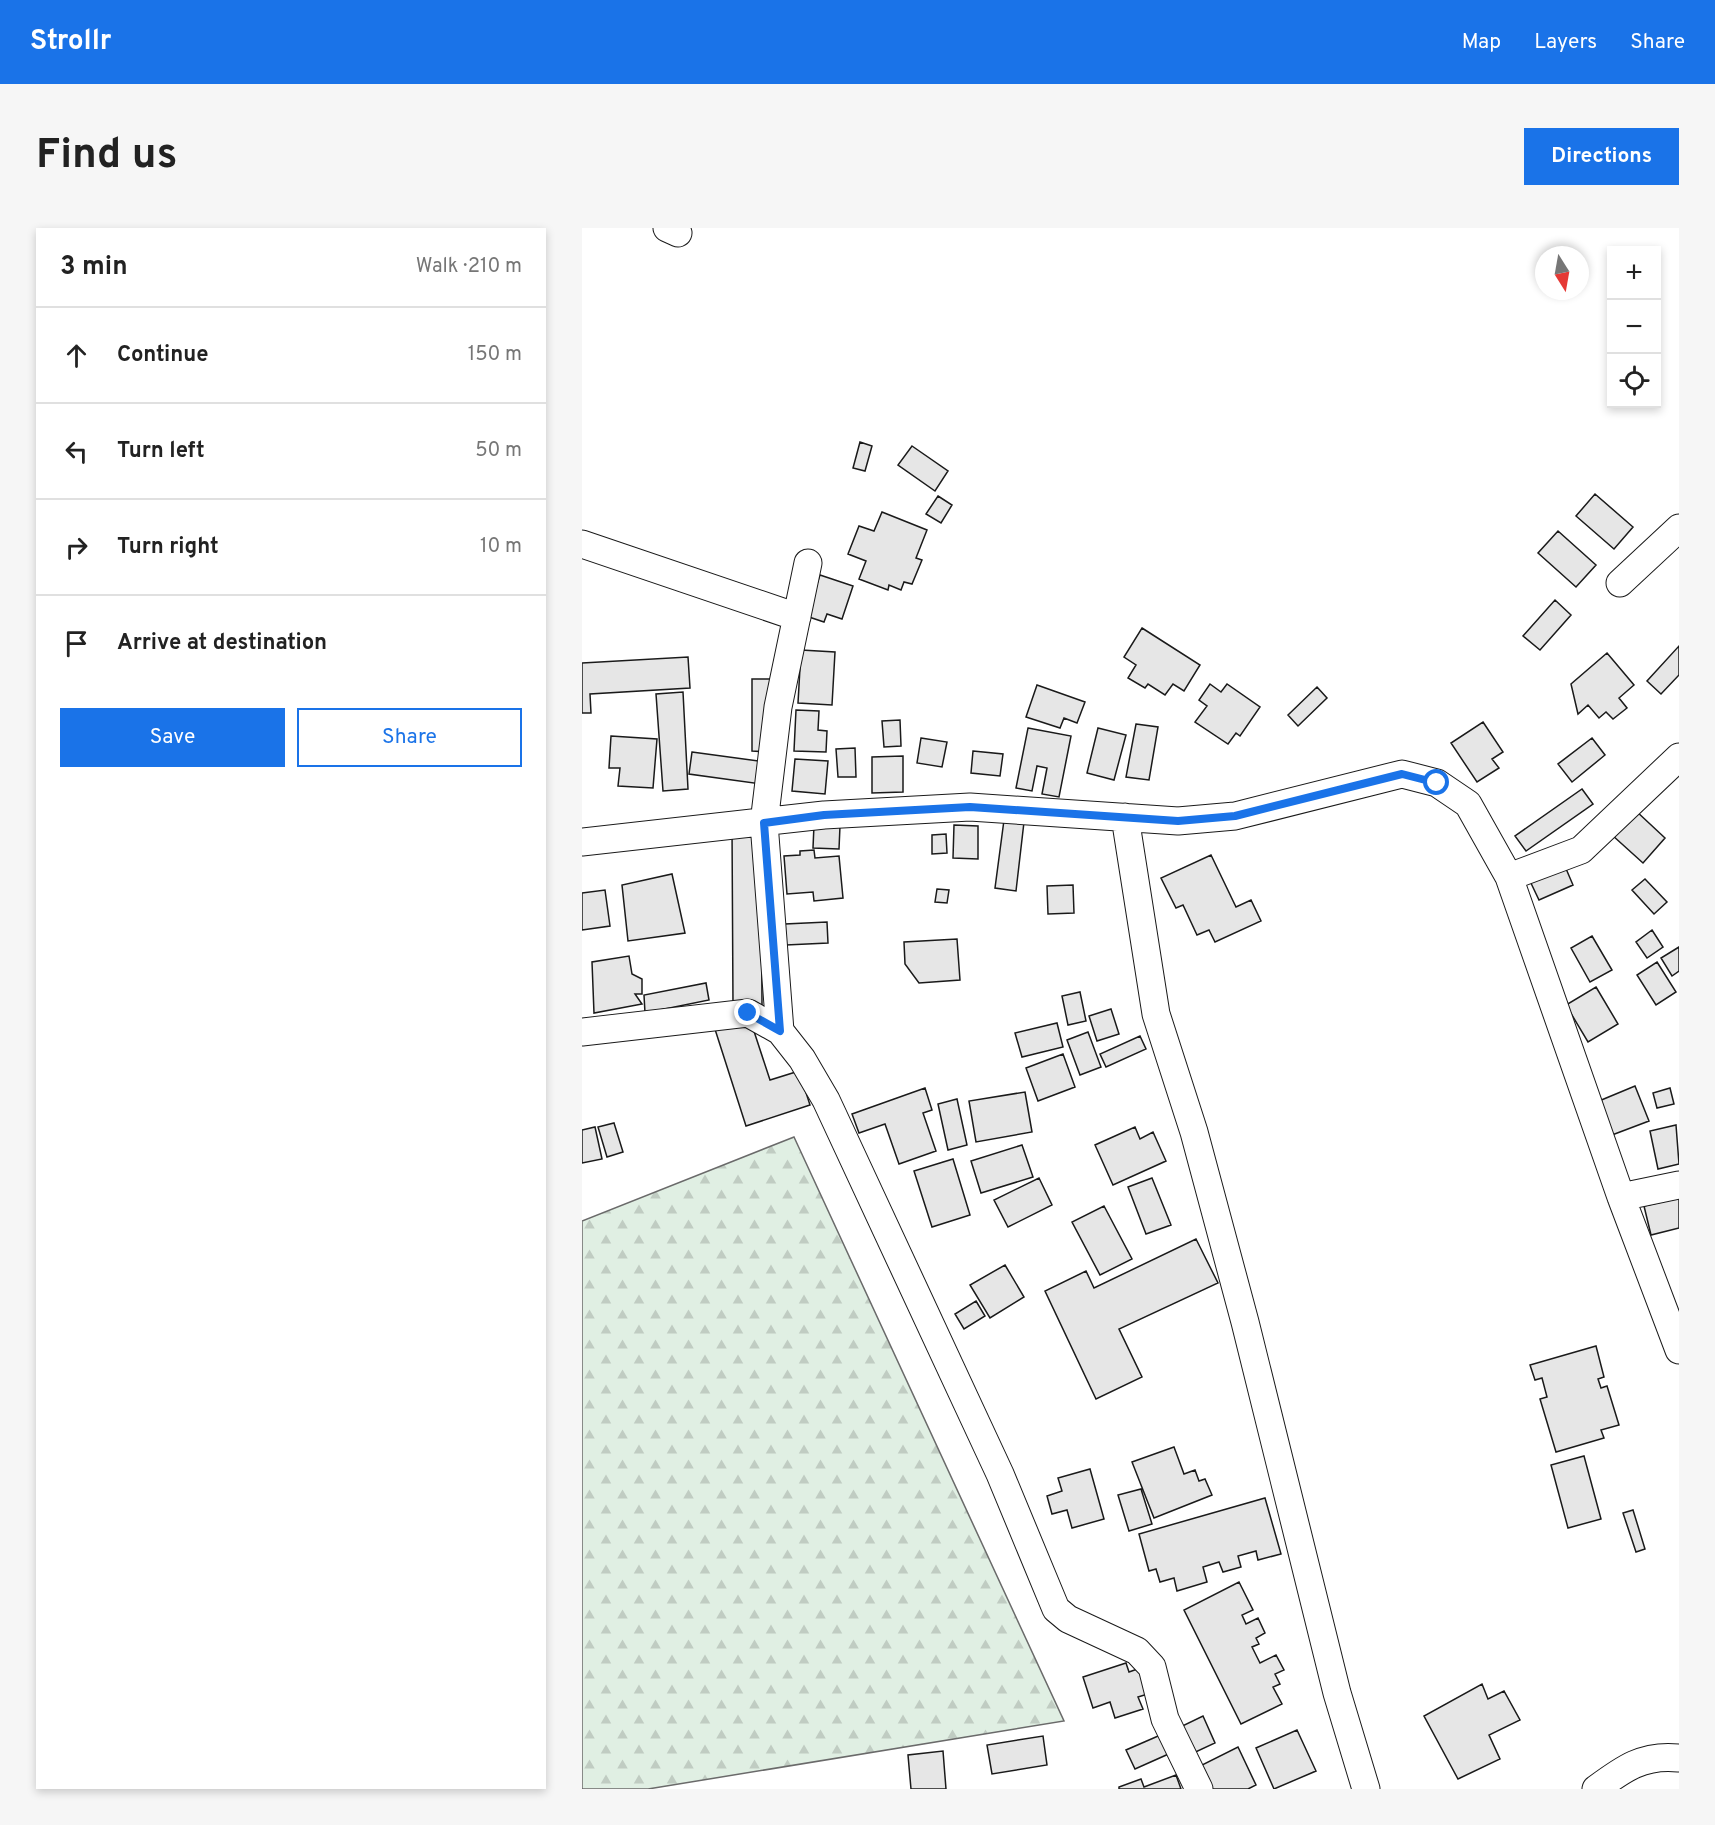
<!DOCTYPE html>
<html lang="en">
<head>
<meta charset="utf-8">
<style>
  :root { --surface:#fff; --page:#f6f6f6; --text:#222; --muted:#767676; --line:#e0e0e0; --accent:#1a73e8 }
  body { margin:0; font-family:Overpass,sans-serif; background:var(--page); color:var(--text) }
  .controls { position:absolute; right:18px; top:18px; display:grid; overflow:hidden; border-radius:0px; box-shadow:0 3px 9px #0003 }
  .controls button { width:54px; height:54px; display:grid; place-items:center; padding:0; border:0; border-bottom:2px solid var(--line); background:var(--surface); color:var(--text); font:30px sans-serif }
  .compass { position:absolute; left:953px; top:18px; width:54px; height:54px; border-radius:50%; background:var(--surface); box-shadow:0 3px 9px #0003; rotate:169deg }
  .stop { position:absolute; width:18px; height:18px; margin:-14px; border:4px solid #1a73e8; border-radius:50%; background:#fff }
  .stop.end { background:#1a73e8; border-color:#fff; box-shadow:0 2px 6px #0008 }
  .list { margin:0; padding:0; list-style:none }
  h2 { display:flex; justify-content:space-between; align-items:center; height:78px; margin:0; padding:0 24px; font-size:26px }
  h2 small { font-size:20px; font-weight:400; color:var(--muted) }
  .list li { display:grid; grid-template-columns:39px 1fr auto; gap:18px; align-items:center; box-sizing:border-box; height:96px; padding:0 24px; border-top:2px solid var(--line) }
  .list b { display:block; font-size:22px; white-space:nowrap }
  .list em { font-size:20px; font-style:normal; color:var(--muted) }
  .actions { display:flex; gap:12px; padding:18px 24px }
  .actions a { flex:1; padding:14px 0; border:2px solid var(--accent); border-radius:0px; text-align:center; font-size:21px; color:var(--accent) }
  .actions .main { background:var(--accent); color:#fff }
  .icon { flex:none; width:33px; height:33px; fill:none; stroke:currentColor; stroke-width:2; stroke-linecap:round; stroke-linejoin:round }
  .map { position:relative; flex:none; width:1097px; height:1561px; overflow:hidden; border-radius:0px }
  header { display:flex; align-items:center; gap:36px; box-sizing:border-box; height:84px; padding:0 30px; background:var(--accent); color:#fff }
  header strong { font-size:28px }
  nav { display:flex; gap:33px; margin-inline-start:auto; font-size:21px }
  .intro { display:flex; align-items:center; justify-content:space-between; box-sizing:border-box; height:144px; padding:0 36px }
  h1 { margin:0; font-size:42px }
  .button { padding:15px 27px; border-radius:0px; background:var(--accent); color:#fff; font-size:21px; font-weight:700 }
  main { display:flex; gap:36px; padding:0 36px }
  aside { flex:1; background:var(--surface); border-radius:0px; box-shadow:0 3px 9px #0003 }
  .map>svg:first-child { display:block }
</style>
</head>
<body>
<header>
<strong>Strollr</strong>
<nav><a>Map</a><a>Layers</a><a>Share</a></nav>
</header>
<div class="intro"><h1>Find us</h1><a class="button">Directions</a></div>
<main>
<aside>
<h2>3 min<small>Walk · 210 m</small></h2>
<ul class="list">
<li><svg class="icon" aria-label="ahead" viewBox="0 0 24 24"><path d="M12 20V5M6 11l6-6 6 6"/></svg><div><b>Continue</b></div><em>150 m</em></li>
<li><svg class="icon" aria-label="left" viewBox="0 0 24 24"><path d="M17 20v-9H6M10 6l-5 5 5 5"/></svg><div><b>Turn left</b></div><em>50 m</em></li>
<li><svg class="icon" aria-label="right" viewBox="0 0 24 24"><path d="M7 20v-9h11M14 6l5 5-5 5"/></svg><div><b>Turn right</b></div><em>10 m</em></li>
<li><svg class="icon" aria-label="arrive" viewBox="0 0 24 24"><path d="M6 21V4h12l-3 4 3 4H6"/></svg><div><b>Arrive at destination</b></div></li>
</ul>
<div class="actions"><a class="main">Save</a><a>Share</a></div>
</aside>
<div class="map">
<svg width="1097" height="1561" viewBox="0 0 1097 1561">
  <defs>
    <pattern id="forest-firs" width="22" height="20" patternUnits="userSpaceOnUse" patternTransform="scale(1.5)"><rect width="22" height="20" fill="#e0efe3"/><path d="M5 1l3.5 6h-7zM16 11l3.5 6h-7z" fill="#c0ccc2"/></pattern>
  </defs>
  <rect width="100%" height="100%" fill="#fff"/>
  <path fill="url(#forest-firs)" stroke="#6a6a6a" stroke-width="1.5" d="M 212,909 L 482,1493 L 66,1561 L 0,1561 L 0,993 Z"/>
  <path fill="#e6e6e6" stroke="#1a1a1a" stroke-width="1.5" d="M 278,214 L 290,218 L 283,243 L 271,240 Z
    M 330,218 L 366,243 L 353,263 L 316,237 Z
    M 1013,266 L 1051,299 L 1032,321 L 994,288 Z
    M 356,268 L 370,277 L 359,295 L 344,286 Z
    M 300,284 L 345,302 L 334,330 L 340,332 L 330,356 L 322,354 L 319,362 L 307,357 L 306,362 L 277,351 L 284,333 L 266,326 L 277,298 L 292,303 Z
    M 976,303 L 1014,337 L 994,359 L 956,325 Z
    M 238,347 L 271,358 L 260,391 L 245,386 L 242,394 L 224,388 Z
    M 973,372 L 989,387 L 958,422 L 941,408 Z
    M 560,400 L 618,437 L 602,463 L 591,456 L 583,467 L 566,456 L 563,460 L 546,450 L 554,437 L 542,429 Z
    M 1097,418 L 1097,447 L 1079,466 L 1065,453 Z
    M 219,422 L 253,424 L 250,477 L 216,475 Z
    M 1025,425 L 1052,457 L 1037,470 L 1045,480 L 1031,491 L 1024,484 L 1017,490 L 1006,477 L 996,486 L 989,456 Z
    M 106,429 L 108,460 L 8,466 L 9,485 L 0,485 L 0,435 Z
    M 170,451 L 189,451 L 189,524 L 170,523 Z
    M 628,456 L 639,464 L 645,456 L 678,479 L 658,508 L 654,505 L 646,516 L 613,494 L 625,478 L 617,472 Z
    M 455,457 L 503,474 L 495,495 L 482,490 L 478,500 L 444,489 Z
    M 735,459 L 745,470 L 716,498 L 706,487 Z
    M 101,464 L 106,561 L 81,563 L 74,466 Z
    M 214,482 L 237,483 L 236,502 L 245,503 L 244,524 L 212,523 Z
    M 318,492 L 319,518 L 302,519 L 300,493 Z
    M 901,494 L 921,524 L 910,531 L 917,540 L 895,554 L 869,515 Z
    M 554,496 L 576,499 L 567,552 L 544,549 Z
    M 446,500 L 489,508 L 477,569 L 460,566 L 465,540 L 455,538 L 450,563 L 434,560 Z
    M 516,500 L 544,507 L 532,552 L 505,545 Z
    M 29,508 L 75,511 L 71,560 L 36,558 L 38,540 L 27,540 Z
    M 339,510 L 365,514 L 360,539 L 335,535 Z
    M 1010,510 L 1023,527 L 990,554 L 976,536 Z
    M 273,520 L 274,549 L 256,549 L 254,521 Z
    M 391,523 L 421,526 L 418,548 L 389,545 Z
    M 110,524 L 183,534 L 179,556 L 107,546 Z
    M 321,528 L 321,564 L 290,565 L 290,529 Z
    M 213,531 L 246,533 L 243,566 L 210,563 Z
    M 1000,561 L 1011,576 L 944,623 L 933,608 Z
    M 1053,582 L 1083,610 L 1061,635 L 1030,607 Z
    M 422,592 L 442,594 L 434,663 L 413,660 Z
    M 232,597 L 258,598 L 257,621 L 231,620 Z
    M 372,597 L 396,598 L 396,631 L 371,630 Z
    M 150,598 L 179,598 L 180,777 L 151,777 Z
    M 364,606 L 365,625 L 350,626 L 350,607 Z
    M 232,622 L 233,630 L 257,628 L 261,670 L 232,673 L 231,664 L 205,666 L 202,628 L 218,627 L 218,623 Z
    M 629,627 L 654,679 L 669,672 L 679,693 L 633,714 L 627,702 L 615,707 L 601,677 L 594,680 L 579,650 Z
    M 982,636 L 991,657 L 957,672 L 947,651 Z
    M 90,646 L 103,705 L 46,713 L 40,657 Z
    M 1063,651 L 1085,674 L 1072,686 L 1050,662 Z
    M 491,657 L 492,685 L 466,686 L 465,658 Z
    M 355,661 L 367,662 L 365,675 L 353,674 Z
    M 23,662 L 28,698 L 0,702 L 0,665 Z
    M 245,694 L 246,715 L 204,717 L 203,696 Z
    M 1070,702 L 1081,719 L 1065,730 L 1054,714 Z
    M 1010,708 L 1030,742 L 1008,754 L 989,720 Z
    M 375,711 L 378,752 L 337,755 L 323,736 L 322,714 Z
    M 1097,719 L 1097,743 L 1090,748 L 1079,730 Z
    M 47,728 L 50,746 L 60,751 L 60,766 L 53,766 L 60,776 L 12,785 L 10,734 Z
    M 1075,734 L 1094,764 L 1074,777 L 1055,747 Z
    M 124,755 L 127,772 L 63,785 L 62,767 Z
    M 1014,759 L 1036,796 L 1006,814 L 984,777 Z
    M 498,764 L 504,793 L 486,797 L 480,768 Z
    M 529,781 L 537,806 L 515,813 L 507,788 Z
    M 166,785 L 188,852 L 217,843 L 228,877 L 164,898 L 131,795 Z
    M 475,795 L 481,819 L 440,829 L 433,805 Z
    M 506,804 L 519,839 L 498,847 L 485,812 Z
    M 558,808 L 564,821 L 524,839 L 518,826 Z
    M 481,826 L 493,859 L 456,873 L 444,840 Z
    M 1053,858 L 1067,893 L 1030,907 L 1017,873 Z
    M 343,860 L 350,882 L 341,885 L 354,923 L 317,936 L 303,896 L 277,905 L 270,886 Z
    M 1088,860 L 1092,876 L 1075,880 L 1071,865 Z
    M 443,864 L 450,904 L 394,914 L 387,873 Z
    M 375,871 L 385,917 L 366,922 L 356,876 Z
    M 32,895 L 41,924 L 25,929 L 16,899 Z
    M 1094,897 L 1097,936 L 1076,941 L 1068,903 Z
    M 13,899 L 20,931 L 0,935 L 0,902 Z
    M 553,899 L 558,911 L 571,904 L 584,933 L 531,957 L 513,917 Z
    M 440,917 L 451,949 L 399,965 L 389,933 Z
    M 371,931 L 388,987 L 350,999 L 332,943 Z
    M 457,950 L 470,977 L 426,999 L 412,972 Z
    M 570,950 L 589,997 L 564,1006 L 546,959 Z
    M 1097,970 L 1097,1000 L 1069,1007 L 1062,978 Z
    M 522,978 L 550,1031 L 518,1047 L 490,994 Z
    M 614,1011 L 636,1055 L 537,1101 L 560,1149 L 514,1171 L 463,1063 L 504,1043 L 512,1060 Z
    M 423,1037 L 442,1069 L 408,1090 L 388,1057 Z
    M 394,1073 L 403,1088 L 382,1101 L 373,1086 Z
    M 1014,1118 L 1022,1149 L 1016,1151 L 1019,1160 L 1025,1158 L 1037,1197 L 1019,1202 L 1022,1210 L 974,1224 L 958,1171 L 965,1169 L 960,1150 L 953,1152 L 948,1137 Z
    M 592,1219 L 602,1246 L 613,1242 L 617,1253 L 623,1251 L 630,1267 L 572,1290 L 550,1234 Z
    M 1002,1228 L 1019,1291 L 986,1300 L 969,1237 Z
    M 508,1241 L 522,1291 L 490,1300 L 485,1282 L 470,1286 L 465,1268 L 480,1263 L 476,1250 Z
    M 559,1261 L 570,1296 L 547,1303 L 536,1267 Z
    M 683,1270 L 699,1326 L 676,1332 L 674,1323 L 656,1328 L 659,1339 L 641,1344 L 637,1334 L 621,1339 L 625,1354 L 595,1363 L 592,1350 L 578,1354 L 574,1341 L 567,1343 L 557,1306 Z
    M 1051,1282 L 1063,1321 L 1054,1324 L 1041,1285 Z
    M 657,1354 L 671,1382 L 660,1387 L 664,1396 L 676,1390 L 683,1405 L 674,1410 L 677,1416 L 670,1419 L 678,1435 L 694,1427 L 702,1442 L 693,1446 L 698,1456 L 691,1459 L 700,1476 L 659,1496 L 602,1382 Z
    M 544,1435 L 547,1444 L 561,1439 L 569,1465 L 556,1469 L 561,1481 L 533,1490 L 528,1474 L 511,1480 L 501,1449 Z
    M 900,1456 L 906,1471 L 922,1463 L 938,1492 L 907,1507 L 918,1531 L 876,1551 L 842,1488 Z
    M 621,1488 L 633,1515 L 605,1528 L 592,1502 Z
    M 715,1502 L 734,1543 L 692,1561 L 674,1520 Z
    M 583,1505 L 591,1524 L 553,1541 L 544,1522 Z
    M 461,1508 L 465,1537 L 410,1546 L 405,1517 Z
    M 656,1519 L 674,1557 L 666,1561 L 622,1561 L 612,1541 Z
    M 361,1523 L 364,1561 L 329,1561 L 326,1527 Z
    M 594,1547 L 599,1561 L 537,1561 L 537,1559 L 559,1551 L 562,1559 Z"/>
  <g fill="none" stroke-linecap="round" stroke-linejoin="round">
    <defs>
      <path id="street" d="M 85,0 L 96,5
        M 0,316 L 215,389
        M 1038,355 L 1097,300
        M 543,589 L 574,786 L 612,904 L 663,1094 L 755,1465 L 784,1561
        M 0,614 L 242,587 L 388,579 L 596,593 L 653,588 L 820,546 L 855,555 L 886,576 L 927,649 L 1039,969 L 1097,1122
        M 927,649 L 999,622 L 1097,529
        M 198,803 L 182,595 L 196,479 L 226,335
        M 0,804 L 166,785 L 198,803 L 220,831 L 244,872 L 418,1246 L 474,1381 L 486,1391 L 555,1423 L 570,1439 L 583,1491 L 617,1561
        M 1039,969 L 1097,957
        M 1014,1561 C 1041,1541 1061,1526 1097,1530"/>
    </defs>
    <use href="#street" stroke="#1a1a1a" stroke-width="29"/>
    <use href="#street" stroke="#fff" stroke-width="27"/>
  </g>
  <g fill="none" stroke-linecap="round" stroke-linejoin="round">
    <path stroke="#1a73e8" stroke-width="8" d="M 166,785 L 198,803 L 182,595 L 242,587 L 388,579 L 596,593 L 653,588 L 820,546 L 855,555"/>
  </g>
</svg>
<div class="controls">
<button>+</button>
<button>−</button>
<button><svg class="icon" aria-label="locate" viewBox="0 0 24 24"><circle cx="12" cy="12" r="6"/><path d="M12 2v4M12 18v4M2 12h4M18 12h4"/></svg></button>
</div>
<svg class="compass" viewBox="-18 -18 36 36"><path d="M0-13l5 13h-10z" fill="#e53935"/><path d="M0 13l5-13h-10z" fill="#767676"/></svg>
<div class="stop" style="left:855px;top:555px"></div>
<div class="stop end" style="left:166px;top:785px"></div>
</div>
</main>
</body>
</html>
